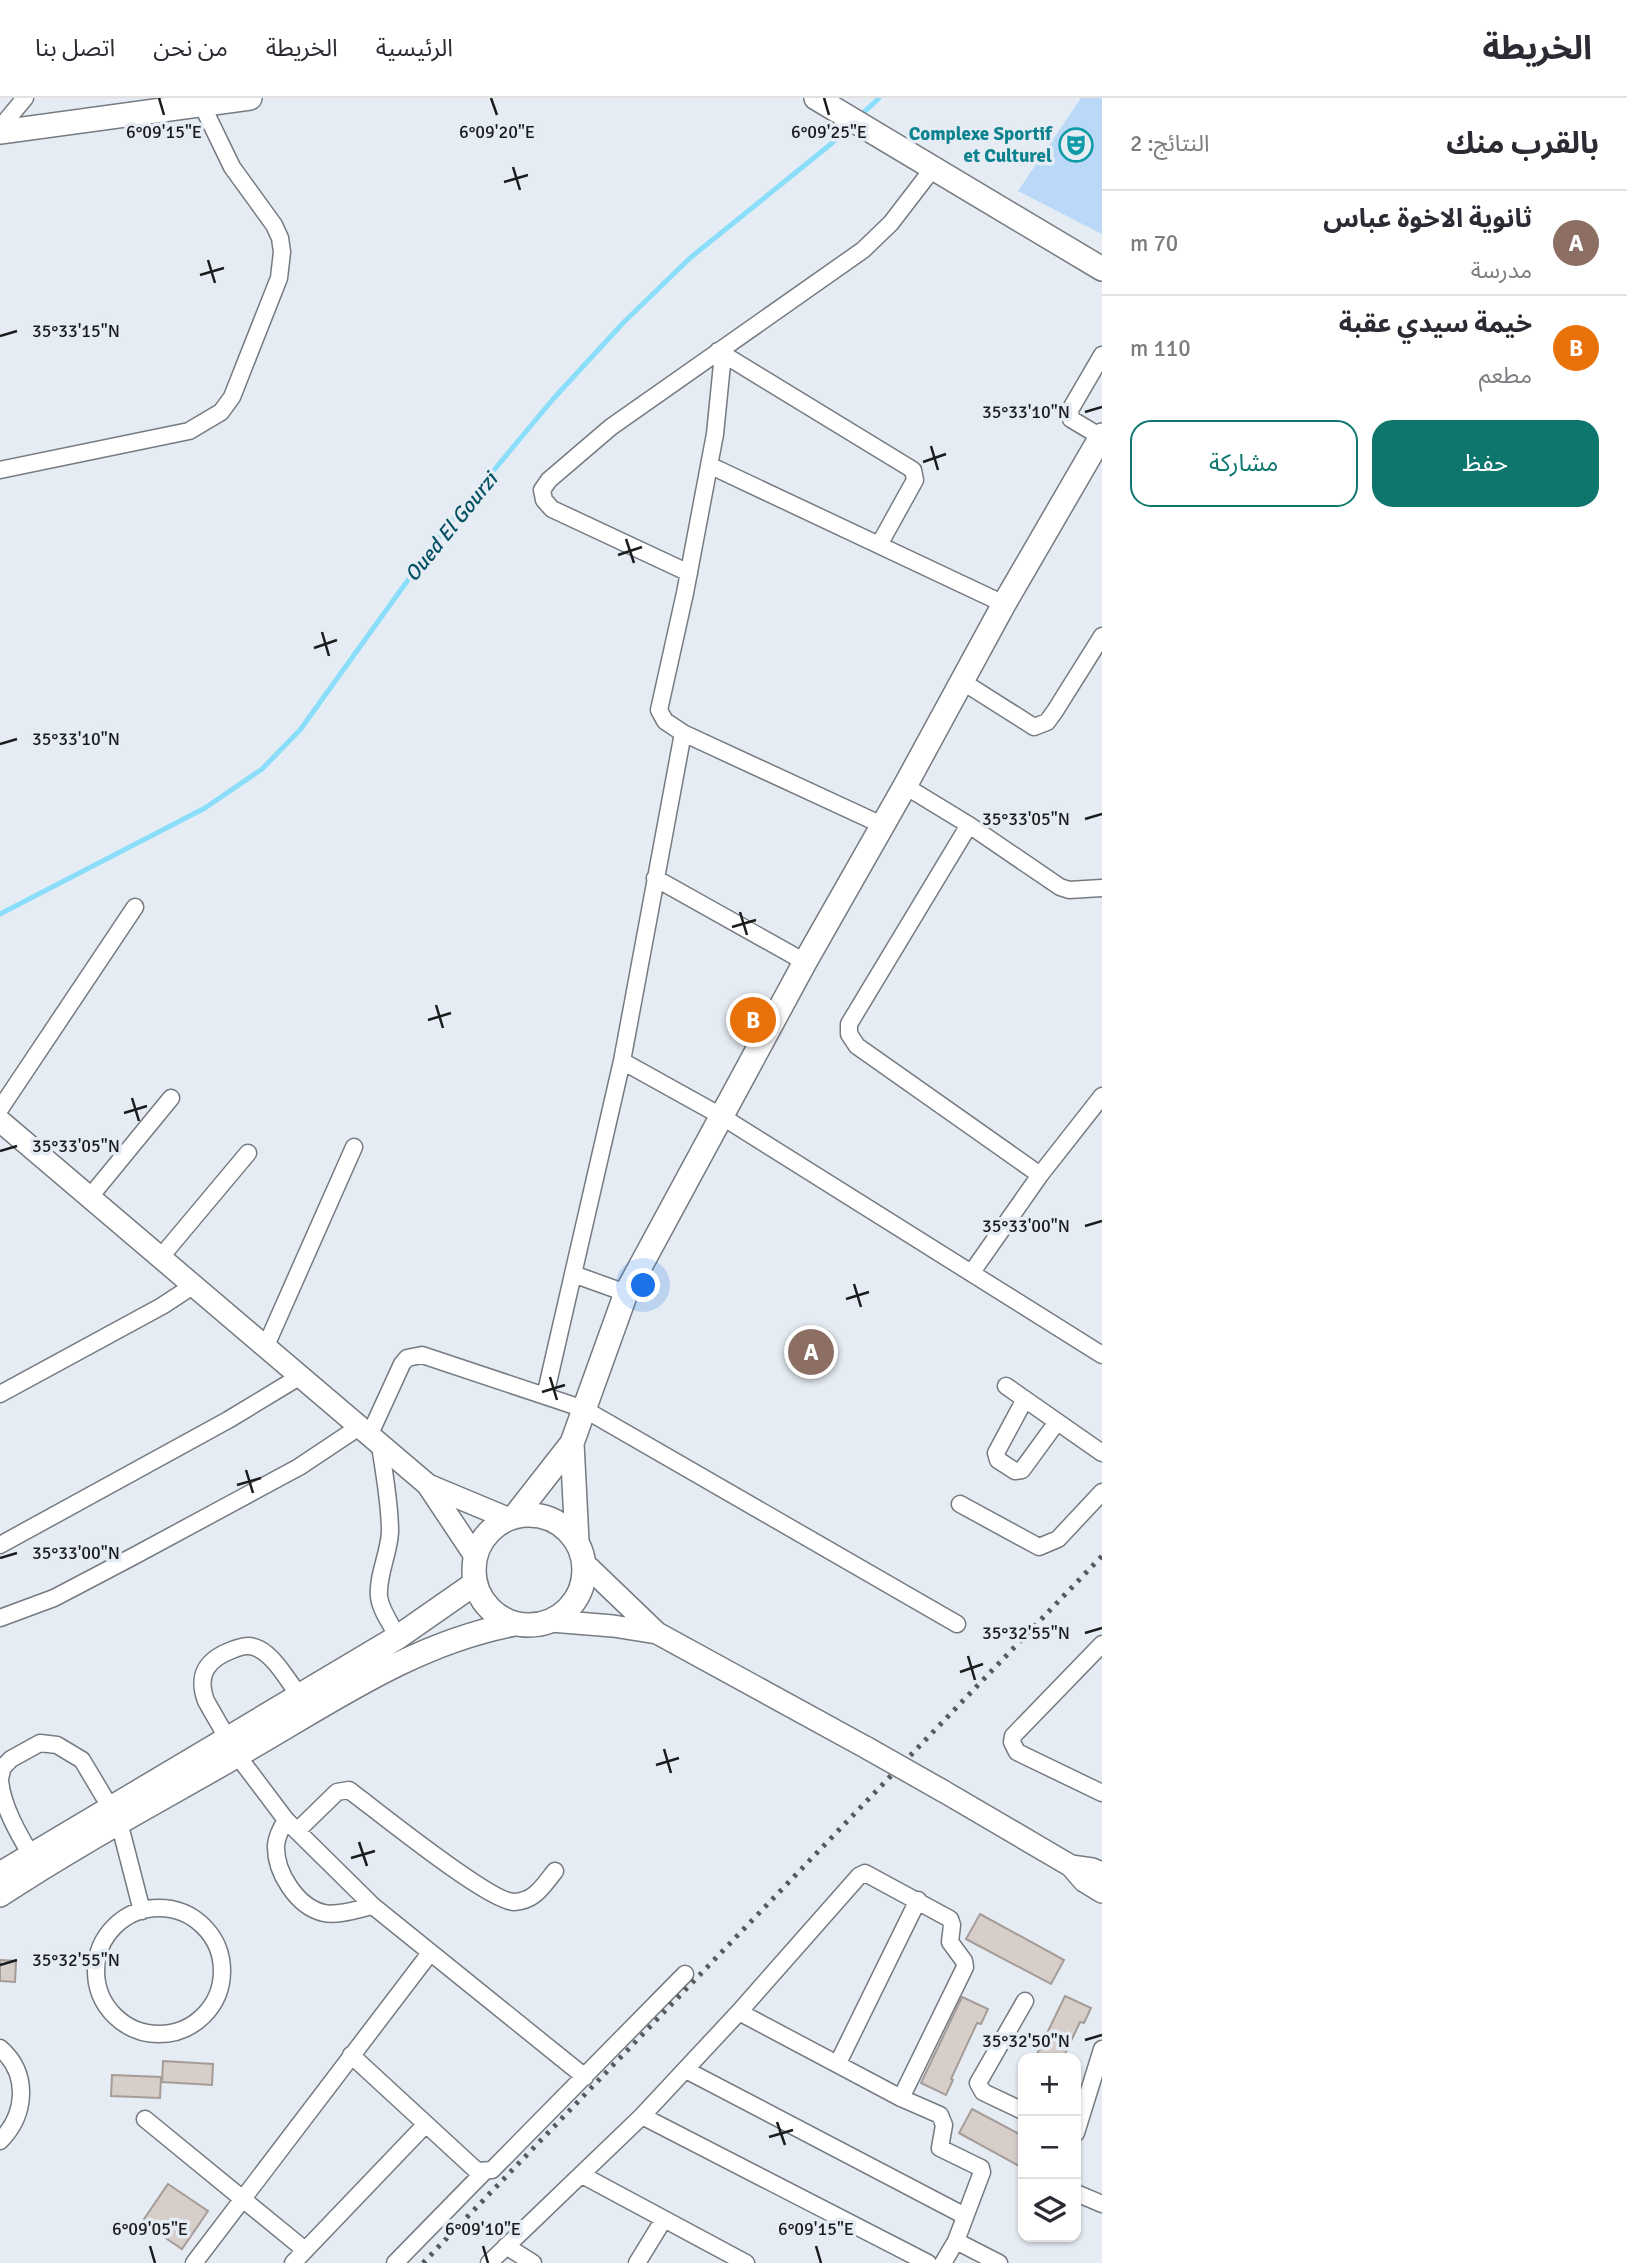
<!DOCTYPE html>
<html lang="ar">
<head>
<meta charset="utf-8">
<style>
  :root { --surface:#fff; --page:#f2f2f3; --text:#2b2b33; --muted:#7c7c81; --line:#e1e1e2; --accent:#0f766e }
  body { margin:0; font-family:Signika,"Noto Sans Arabic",sans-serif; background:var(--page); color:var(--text); direction:rtl }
  .controls { position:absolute; right:21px; bottom:21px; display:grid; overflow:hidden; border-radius:14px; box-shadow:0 2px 5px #0004 }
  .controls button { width:63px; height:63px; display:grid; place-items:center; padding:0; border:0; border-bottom:2px solid var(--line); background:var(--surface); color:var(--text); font:35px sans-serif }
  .you { position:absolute; left:644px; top:1188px; width:24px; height:24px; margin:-18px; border:5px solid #fff; border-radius:50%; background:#1a73e8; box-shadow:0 0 0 10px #1a73e833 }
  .badge { display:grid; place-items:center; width:46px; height:46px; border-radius:50%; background:var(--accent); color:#fff; font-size:23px; font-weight:700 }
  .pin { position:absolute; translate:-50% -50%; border:4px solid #fff; box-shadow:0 2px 7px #0006 }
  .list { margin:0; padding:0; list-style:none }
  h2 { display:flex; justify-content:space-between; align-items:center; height:91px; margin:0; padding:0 28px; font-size:30px }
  h2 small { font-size:23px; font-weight:400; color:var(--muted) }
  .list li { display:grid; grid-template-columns:46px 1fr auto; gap:21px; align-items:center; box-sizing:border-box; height:105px; padding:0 28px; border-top:2px solid var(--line) }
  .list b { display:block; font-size:26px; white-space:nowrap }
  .list p { margin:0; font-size:23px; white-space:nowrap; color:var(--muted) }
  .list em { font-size:23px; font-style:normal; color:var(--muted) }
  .actions { display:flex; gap:14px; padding:21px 28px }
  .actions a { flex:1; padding:16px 0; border:2px solid var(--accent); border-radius:21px; text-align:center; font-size:24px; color:var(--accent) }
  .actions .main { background:var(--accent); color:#fff }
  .icon { flex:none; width:38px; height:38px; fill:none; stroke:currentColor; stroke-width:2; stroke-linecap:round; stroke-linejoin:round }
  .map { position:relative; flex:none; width:1102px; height:2165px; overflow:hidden; direction:ltr }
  header { display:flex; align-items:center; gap:42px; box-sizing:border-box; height:98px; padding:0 35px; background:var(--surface); border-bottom:2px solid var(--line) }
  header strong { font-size:33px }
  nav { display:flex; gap:38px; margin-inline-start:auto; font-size:24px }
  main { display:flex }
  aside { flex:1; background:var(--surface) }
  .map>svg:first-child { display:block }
</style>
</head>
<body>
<header>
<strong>الخريطة</strong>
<nav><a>الرئيسية</a><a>الخريطة</a><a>من نحن</a><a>اتصل بنا</a></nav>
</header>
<main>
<aside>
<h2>بالقرب منك<small>النتائج: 2</small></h2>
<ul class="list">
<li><span class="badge" style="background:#8d6e63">A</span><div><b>ثانوية الاخوة عباس</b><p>مدرسة</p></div><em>70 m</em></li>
<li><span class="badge" style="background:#e8710a">B</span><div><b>خيمة سيدي عقبة</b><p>مطعم</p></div><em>110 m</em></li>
</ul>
<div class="actions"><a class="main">حفظ</a><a>مشاركة</a></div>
</aside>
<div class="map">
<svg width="1102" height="2165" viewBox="0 0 1102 2165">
  <rect width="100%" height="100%" fill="#e5ecf3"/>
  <path fill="#bad8f7" d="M 1081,0 L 1102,0 L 1102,136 L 1018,93 Z"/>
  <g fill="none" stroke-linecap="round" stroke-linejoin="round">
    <path stroke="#8bdef9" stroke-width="5" d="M 860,18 L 879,0
      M 0,816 L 205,710 L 262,671 L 300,632 L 444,432 L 554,300 L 623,225 L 690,160 L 831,46 L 851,27"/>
  </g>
  <path fill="#d7ceca" stroke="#a59c98" stroke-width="2" d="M 980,1816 L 1064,1862 L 1051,1886 L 966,1841 Z
    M 0,1862 L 16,1863 L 15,1884 L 0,1883 Z
    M 1065,1898 L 1091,1910 L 1084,1925 L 1080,1924 L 1063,1960 L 1035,1960 Z
    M 962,1899 L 988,1911 L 981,1926 L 977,1925 L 951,1981 L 953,1982 L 946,1997 L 921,1985 Z
    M 163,1963 L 213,1966 L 212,1987 L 162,1984 Z
    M 112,1977 L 161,1979 L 160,2000 L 111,1998 Z
    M 972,2011 L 1023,2038 L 1023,2070 L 959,2035 Z
    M 168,2086 L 208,2113 L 182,2151 L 142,2124 Z"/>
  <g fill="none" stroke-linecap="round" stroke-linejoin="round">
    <defs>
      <path id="minor" d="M 0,30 L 25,0
        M 718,253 L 723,256 L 715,336 L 685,495 L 659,612 L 665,623 L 683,635 L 882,727
        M 723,256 L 913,372 L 915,382 L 879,447
        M 1101,339 L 1071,321 L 1070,312 L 1102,257
        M 709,367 L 1004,506
        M 0,372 L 189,333 L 221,314 L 232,299 L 279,180 L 282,154 L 280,140 L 274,127 L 232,69 L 202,7
        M 689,475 L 552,411 L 544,402 L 542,392 L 549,382 L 611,329 L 863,152 L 891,125 L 934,69
        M 963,584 L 1034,629 L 1047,624 L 1055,613 L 1102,538
        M 905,688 L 969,727 L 1060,789 L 1069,792 L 1102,790
        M 969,727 L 849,926 L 849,936 L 857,948 L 1040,1077
        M 655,780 L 805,864
        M 622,963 L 721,1018 L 1102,1257
        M 0,1011 L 135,809
        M 89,1100 L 171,1000
        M 160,1160 L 248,1055
        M 972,1174 L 1040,1077 L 1102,998
        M 573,1176 L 626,1195
        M 265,1250 L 354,1049
        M 1006,1288 L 1102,1355
        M 0,1296 L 162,1208 L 194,1187
        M 545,1298 L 622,963 L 683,635
        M 1025,1301 L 996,1355 L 998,1362 L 1015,1373 L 1022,1372 L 1057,1324
        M 369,1338 L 402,1266 L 407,1260 L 422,1257 L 584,1311 L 957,1526
        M 380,1347 C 384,1375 390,1405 390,1434 C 389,1456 377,1478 379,1499 C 381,1513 391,1526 398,1539
        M 960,1406 L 1039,1449 L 1058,1441 L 1102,1394
        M 0,1447 L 228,1322 L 299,1279
        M 0,1520 L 54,1500 L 134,1458 L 299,1369 L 359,1329
        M 1102,1546 L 1013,1638 L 1012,1644 L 1017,1654 L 1102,1695
        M 299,1597 C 288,1583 275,1559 259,1551 C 250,1546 242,1548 232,1552 C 208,1561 196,1576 206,1603 L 237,1657 L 286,1722 L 297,1733 L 373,1808 L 585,1979
        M 0,1680 L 3,1669 L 11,1661 L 40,1645 L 57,1647 L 82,1662 L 119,1724 L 142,1813
        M 0,1683 C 3,1711 21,1740 35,1764
        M 286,1722 C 281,1730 277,1738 276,1747 C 275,1774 297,1809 324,1815 C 339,1818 358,1811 373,1808
        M 297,1733 L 337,1694 L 349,1692 C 376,1712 489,1804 514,1804 C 535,1803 543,1788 555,1773
        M96 1873a63 63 0 1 1 126 0a63 63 0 1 1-126 0Z
        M 739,1914 L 901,2000 L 940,2017 L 944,2027 L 940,2050 L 981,2070 L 982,2074 L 956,2143 L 943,2165
        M 0,1950 C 30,1976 26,2017 0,2043
        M 351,1957 L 477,2073 L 492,2072 L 685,1876
        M 838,1965 L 918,1802
        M 686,1972 L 965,2118
        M 1023,2013 L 983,1994 L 978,1985 L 1025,1903
        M 642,2018 L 928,2165
        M 145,2021 L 305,2152
        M 1076,2035 L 1102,1951
        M 582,2077 L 746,2165
        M 1076,2095 L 1102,2106
        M 956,2143 L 999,2165
        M 506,2148 L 533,2165
        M 194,2165 L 430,1855
        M 293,2165 L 426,2026
        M 395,2165 L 484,2074
        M 489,2165 L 642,2018 L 739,1914 L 859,1778 L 865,1775 L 950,1821 L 952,1827 L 950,1844 L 964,1863 L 965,1869 L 901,2000
        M 637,2165 L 664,2121"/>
      <path id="tertiary" d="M 0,1023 L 428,1387 L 507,1420
        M 429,1389 L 475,1458
        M 584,1465 L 657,1535 L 867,1650
        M 551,1523 L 613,1528 L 657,1535
        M 943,1693 L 1071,1768 L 1084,1783 L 1102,1794
        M 1071,1768 L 1092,1771 L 1102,1775"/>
      <path id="secondary" d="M 816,0 L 1102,171
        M 0,34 L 250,0
        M 572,1345 L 577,1443
        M474 1472a55 55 0 1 1 110 0a55 55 0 1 1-110 0Z
        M 515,1418 L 572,1345 L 626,1195 L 805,864 L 905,688 L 1004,506 L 1102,337
        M 0,1776 L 398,1539 L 474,1486
        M 0,1797 C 77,1746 158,1703 238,1657 C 328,1606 412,1545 515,1526"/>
    </defs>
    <use href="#minor" stroke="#757b81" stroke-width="19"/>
    <use href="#tertiary" stroke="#757b81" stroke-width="24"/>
    <use href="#secondary" stroke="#757b81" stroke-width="26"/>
    <use href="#minor" stroke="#fff" stroke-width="16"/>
    <use href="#tertiary" stroke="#fff" stroke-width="21"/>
    <use href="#secondary" stroke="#fff" stroke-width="23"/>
    <path stroke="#56595d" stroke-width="5" stroke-dasharray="3.5 7" stroke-linecap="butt" d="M 423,2165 L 1102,1458"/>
    <defs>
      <path id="tertiary-bridge" d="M 867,1650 L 943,1693"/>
    </defs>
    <use href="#tertiary-bridge" stroke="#757b81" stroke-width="24" stroke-linecap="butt"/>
    <use href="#tertiary-bridge" stroke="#fff" stroke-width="21"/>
  </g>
  <path fill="none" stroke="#1a1c1e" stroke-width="2.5" d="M 159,0 L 164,17M 491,0 L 497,17M 824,0 L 829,17M 513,69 L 520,92M 504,84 L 528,77M 208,162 L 215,185M 200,177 L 224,170M 0,238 L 17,233M 1085,314 L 1102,309M 931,348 L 938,372M 923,364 L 946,356M 626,441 L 634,465M 618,457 L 642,449M 322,534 L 329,558M 314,550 L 337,542M 0,646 L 17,641M 1085,721 L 1102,716M 740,814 L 747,837M 732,829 L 756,822M 436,907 L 443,930M 428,922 L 451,915M 132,1000 L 139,1023M 124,1015 L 147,1008M 0,1053 L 17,1048M 1085,1128 L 1102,1123M 854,1186 L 861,1209M 846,1201 L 869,1194M 550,1279 L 557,1302M 542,1294 L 565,1287M 246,1372 L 253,1395M 237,1387 L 261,1380M 0,1460 L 17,1455M 1085,1535 L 1102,1530M 968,1558 L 975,1582M 960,1574 L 983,1566M 664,1651 L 671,1675M 656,1667 L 679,1660M 359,1744 L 367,1768M 351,1760 L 375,1753M 0,1867 L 17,1862M 1085,1942 L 1102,1937M 777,2024 L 785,2047M 769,2039 L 793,2032M 150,2148 L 155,2165M 483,2148 L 488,2165M 816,2148 L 821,2165"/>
  <defs>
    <symbol id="theatre-ring" viewBox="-11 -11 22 22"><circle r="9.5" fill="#e5ecf3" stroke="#0f9aa8" stroke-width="1.5"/><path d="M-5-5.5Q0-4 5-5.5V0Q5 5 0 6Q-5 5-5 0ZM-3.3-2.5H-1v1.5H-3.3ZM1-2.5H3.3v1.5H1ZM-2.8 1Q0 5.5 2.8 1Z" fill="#0f9aa8"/></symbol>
  </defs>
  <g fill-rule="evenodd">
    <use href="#theatre-ring" x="1057" y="28" width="38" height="38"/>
  </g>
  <g text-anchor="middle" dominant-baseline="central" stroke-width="7" stroke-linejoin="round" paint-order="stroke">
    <g font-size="19" font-weight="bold" fill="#0d838f" stroke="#e5ecf3" text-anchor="end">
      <text x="1052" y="36">Complexe Sportif<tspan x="1052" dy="22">et Culturel</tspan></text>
    </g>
    <g font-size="21" font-style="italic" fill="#034f62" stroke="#e5ecf3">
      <text transform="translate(451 429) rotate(-51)">Oued El Gourzi</text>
    </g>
  </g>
  <g font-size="18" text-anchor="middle" fill="#1a1c1e" stroke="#e5ecf3" stroke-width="7" stroke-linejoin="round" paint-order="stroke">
    <text x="164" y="40">6°09'15"E</text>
    <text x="497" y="40">6°09'20"E</text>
    <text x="829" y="40">6°09'25"E</text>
    <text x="76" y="239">35°33'15"N</text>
    <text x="1026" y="320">35°33'10"N</text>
    <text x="76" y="647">35°33'10"N</text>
    <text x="1026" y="727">35°33'05"N</text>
    <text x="76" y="1054">35°33'05"N</text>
    <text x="1026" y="1134">35°33'00"N</text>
    <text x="76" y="1461">35°33'00"N</text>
    <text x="1026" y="1541">35°32'55"N</text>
    <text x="76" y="1868">35°32'55"N</text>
    <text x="1026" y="1949">35°32'50"N</text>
    <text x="150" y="2137">6°09'05"E</text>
    <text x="483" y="2137">6°09'10"E</text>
    <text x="816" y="2137">6°09'15"E</text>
  </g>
</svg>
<div class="controls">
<button>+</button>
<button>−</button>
<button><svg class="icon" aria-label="layers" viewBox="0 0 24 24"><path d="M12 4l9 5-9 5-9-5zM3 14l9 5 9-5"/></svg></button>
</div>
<div class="you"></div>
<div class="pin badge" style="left:811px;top:1254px;background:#8d6e63">A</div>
<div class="pin badge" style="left:753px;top:922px;background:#e8710a">B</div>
</div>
</main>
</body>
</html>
